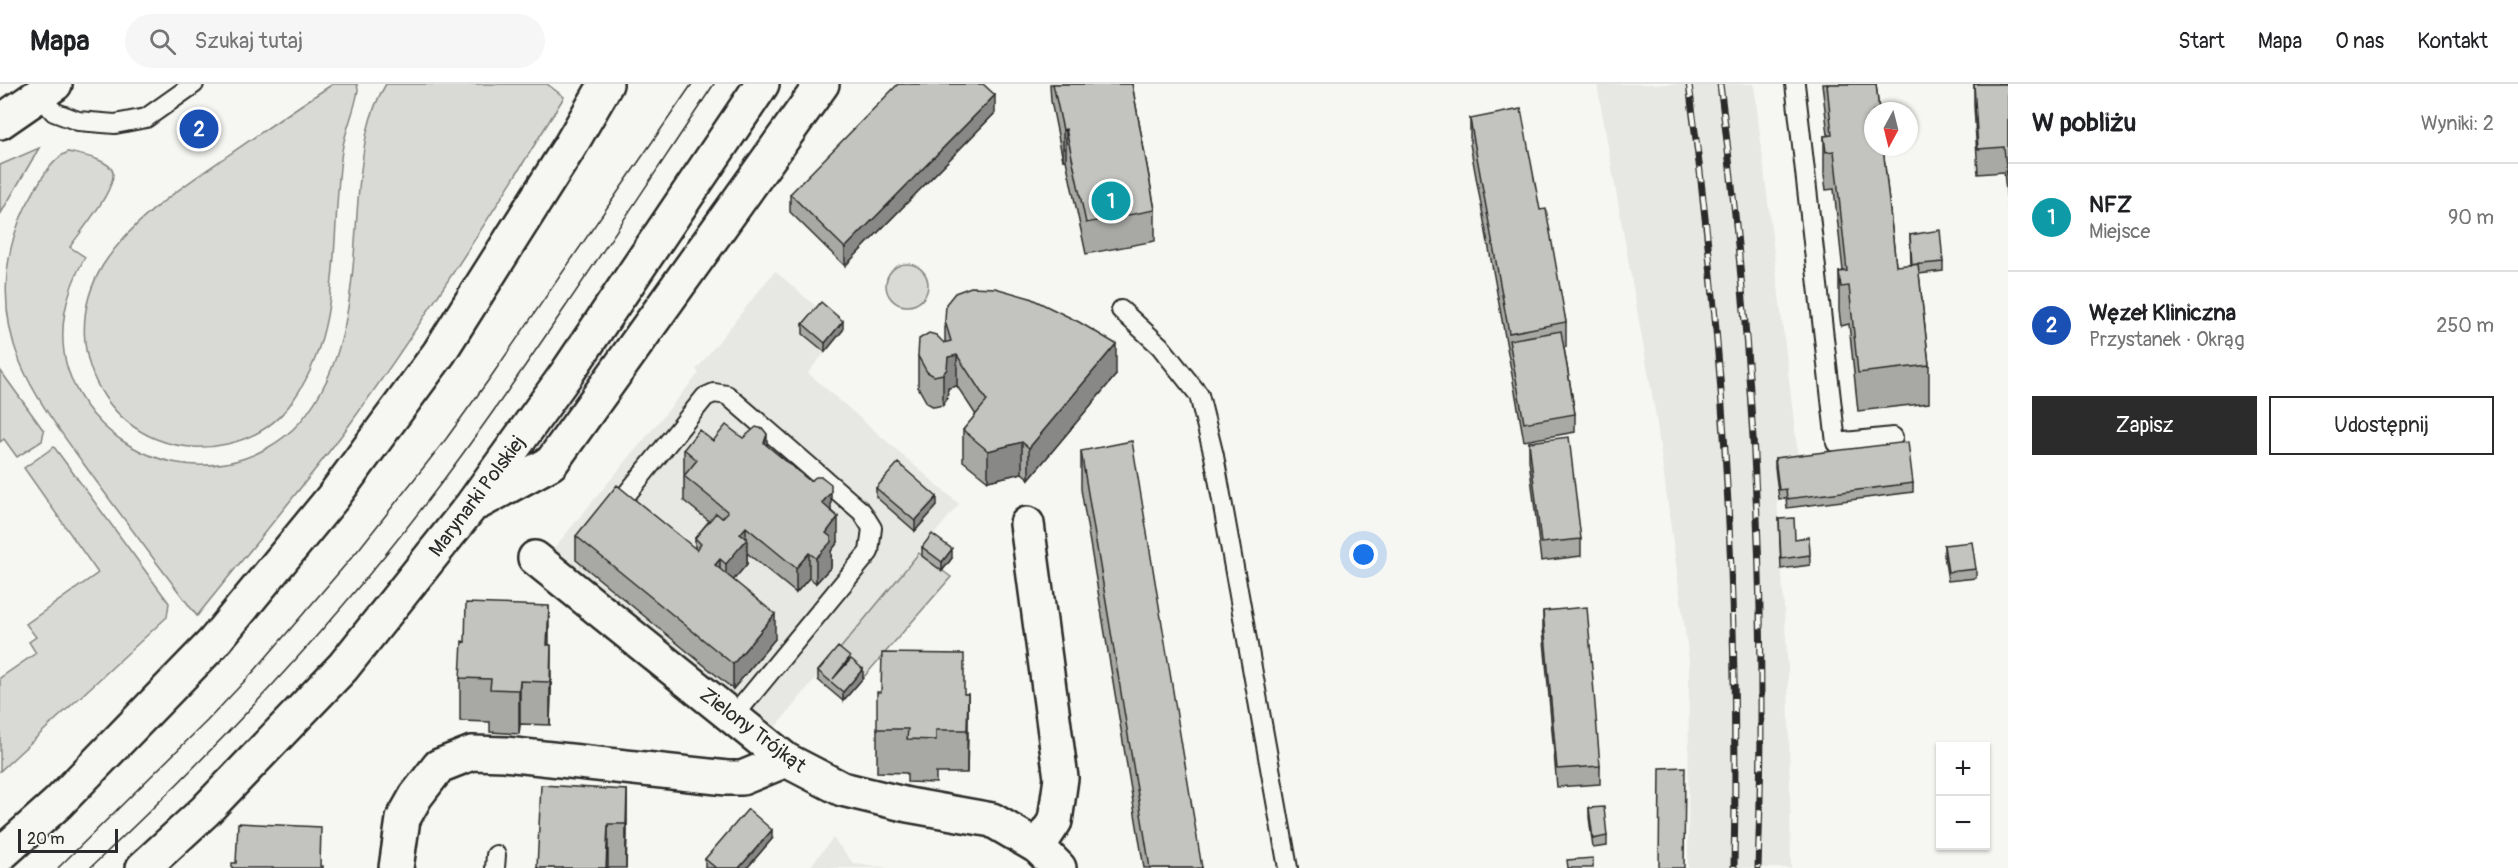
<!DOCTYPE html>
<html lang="pl">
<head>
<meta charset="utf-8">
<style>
  :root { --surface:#fff; --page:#f6f6f6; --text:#202124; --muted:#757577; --line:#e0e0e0; --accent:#2b2b2b }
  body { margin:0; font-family:Pangolin,sans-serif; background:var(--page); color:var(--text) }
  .controls { position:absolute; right:18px; bottom:18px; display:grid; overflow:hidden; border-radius:0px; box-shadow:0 2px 4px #0004 }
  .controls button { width:54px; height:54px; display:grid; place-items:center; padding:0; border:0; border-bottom:2px solid var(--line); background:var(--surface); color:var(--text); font:30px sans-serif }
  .compass { position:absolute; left:1864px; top:18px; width:54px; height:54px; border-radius:50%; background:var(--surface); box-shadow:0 2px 4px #0004; rotate:187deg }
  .scale { position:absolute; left:18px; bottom:15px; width:100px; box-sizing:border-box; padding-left:6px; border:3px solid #2b2b2b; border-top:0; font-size:16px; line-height:21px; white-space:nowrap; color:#2b2b2b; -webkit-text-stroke:4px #f6f6f2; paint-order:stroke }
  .you { position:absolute; left:1364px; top:471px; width:21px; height:21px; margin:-15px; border:4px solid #fff; border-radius:50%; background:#1a73e8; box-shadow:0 0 0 9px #1a73e833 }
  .badge { display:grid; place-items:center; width:39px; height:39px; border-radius:50%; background:var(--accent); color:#fff; font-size:20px; font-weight:700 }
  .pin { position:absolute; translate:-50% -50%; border:3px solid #fff; box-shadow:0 2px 6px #0006 }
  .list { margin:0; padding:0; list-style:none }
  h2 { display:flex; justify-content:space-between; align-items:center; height:78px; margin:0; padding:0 24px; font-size:26px }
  h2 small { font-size:20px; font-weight:400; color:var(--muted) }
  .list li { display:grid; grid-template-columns:39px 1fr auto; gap:18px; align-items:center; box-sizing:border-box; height:108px; padding:0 24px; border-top:2px solid var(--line) }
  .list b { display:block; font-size:22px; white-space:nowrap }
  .list p { margin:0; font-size:20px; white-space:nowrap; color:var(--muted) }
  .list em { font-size:20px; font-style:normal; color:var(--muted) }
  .actions { display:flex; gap:12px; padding:18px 24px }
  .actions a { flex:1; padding:14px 0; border:2px solid var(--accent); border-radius:0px; text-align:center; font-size:21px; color:var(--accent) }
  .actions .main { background:var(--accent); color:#fff }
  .icon { flex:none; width:33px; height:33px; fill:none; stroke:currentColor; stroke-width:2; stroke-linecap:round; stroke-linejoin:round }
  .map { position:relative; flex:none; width:2008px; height:784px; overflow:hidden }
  header { display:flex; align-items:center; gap:36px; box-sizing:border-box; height:84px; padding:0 30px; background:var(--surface); border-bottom:2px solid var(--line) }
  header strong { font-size:28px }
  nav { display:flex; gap:33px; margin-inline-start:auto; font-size:21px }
  .search { width:420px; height:54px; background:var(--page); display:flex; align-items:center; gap:15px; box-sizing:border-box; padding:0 21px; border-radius:33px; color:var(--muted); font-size:22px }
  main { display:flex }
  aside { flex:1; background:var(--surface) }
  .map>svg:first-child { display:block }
</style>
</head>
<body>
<header>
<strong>Mapa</strong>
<div class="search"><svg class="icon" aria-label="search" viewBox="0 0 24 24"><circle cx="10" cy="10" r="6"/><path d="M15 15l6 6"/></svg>Szukaj tutaj</div>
<nav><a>Start</a><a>Mapa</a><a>O nas</a><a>Kontakt</a></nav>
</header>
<main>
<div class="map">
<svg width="2008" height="784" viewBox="0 0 2008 784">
  <rect width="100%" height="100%" fill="#f6f6f2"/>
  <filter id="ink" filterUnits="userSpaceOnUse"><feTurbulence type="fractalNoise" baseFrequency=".0167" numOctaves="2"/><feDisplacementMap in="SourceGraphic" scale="12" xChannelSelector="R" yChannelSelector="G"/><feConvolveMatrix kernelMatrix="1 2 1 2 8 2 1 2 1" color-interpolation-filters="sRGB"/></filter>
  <g filter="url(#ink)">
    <path fill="#e7e7e3" d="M 1597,0 L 1754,0 L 1799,380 L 1775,384 L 1788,585 L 1791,784 L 1688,784 L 1689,576 L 1656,333 Z
      M 775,187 L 843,246 L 808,289 L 959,420 L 774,645 L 550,469 L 689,301 L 699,289 L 696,286 Z
      M 833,754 L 853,779 L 888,784 L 809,784 Z"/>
    <path fill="#d9d9d5" stroke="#828280" stroke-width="1.5" d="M 333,0 L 357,0 L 358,6 C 355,27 345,46 342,67 C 330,149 344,243 294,315 C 278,339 255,354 227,360 C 122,384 48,271 103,181 C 133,134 182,103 227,72 C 262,48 297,23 333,0 Z
      M 386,0 L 547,0 L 564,13 C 496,124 426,234 350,340 C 301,406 248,468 197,532 C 158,481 120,430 83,379 C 60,347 35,314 20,278 C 0,229 2,172 25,124 C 35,106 49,76 68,68 C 81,71 102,74 111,84 C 123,98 79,149 70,163 L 85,173 C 66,207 56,248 68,286 C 90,352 159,391 226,379 C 254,374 281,359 300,338 C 355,274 352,183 359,104 C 363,68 366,32 386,0 Z
      M 39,64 L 0,131 L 0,81 Z
      M886 201a21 21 0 1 1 42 0a21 21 0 1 1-42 0Z
      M 0,286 L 44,347 L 42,357 L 17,373 L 4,355 L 0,358 Z
      M 54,363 L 169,519 L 167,533 L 0,687 L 0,594 L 36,569 L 29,558 L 36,553 L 26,540 L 98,489 L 24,384 Z
      M 919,469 L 951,493 L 863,594 L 835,571 Z"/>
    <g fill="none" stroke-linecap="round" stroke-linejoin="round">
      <defs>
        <path id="lane" d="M 1795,0 L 1836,359 L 1893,353
          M 39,11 L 54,28 L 78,37 L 115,40 L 146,34 L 194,0
          M 1121,226 L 1160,262 L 1199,311 L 1214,372 L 1288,784
          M 626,411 L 705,313 L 714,309 L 727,311 L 862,428 L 872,444 L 869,468 L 733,633
          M 495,784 L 496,771"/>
        <path id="street" d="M 0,38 L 55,0
          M 1027,440 L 1061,694 L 1055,737 L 1038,763
          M 535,474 L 786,676 L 842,705 L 908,721 L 992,736 L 1038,763 L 1059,784
          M 396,784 L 403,735 L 416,712 L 439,682 L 472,669 L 505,670 L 727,694 L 742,694 L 786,676"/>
        <path id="secondary" d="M 479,418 L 551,379 L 822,0
          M 0,771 L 58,719 L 213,559 L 333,413 L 439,269 L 570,62 L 606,0
          M 143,784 L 205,727 L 343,583 L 472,421 L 567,289 L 762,0"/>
      </defs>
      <use href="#lane" stroke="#2b2b2b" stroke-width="22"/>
      <use href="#street" stroke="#2b2b2b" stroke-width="38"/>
      <use href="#secondary" stroke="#2b2b2b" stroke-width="38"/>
      <use href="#lane" stroke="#f6f6f2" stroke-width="18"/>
      <use href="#street" stroke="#f6f6f2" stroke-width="33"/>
      <use href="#secondary" stroke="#f6f6f2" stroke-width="33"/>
      <path stroke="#2b2b2b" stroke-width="1.5" d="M 58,784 L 207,637 L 256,585 L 359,465 L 446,355 L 490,294 L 692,0
        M 90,784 C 226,657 355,519 464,368 C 551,248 632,123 714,0"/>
      <defs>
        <path id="rail" d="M 1689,0 C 1724,260 1739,521 1734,784
          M 1720,0 C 1753,260 1768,522 1758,784"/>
      </defs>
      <use href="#rail" stroke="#2b2b2b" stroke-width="7"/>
      <use href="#rail" stroke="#f6f6f2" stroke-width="4.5" stroke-dasharray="14" stroke-linecap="butt"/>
    </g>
    <path fill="#a8a8a5" stroke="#2b2b2b" stroke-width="1.5" d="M 1050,0 L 1132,0 L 1155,126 L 1155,157 L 1086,170 L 1066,76 L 1063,76 L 1051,17 Z
      M 1822,0 L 1876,0 L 1896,182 L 1911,181 L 1910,151 L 1943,178 L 1943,187 L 1919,190 L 1929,281 L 1929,319 L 1858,327 L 1849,240 L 1841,242 L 1839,226 L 1839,188 L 1843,187 L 1834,105 L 1826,106 L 1824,90 L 1824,52 L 1828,51 Z
      M 1974,0 L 2008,0 L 2008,127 L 2004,88 L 1978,90 L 1974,21 Z
      M 995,29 L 845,182 L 790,128 L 790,110 Z
      M 1470,35 L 1540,126 L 1566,238 L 1566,263 L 1564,264 L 1575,330 L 1575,348 L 1524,357 L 1470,60 Z
      M 945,237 L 1116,291 L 1029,395 L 1022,389 L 988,397 L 963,377 L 963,346 L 976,331 L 957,302 L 948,304 L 947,315 L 943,321 L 934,323 L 927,319 L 918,303 L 918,272 L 945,258 Z
      M 803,240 L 843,246 L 825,268 L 803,250 Z
      M 743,354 L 767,362 L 831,427 L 838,458 L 831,467 L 831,483 L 816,499 L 809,494 L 796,509 L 747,469 L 747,480 L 733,496 L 775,555 L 733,605 L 576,476 L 576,452 L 695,464 L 695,454 L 709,437 L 684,417 L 684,392 L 685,391 L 684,390 L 684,365 L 713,357 Z
      M 1529,358 L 1581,455 L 1581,472 L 1541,477 L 1529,376 Z
      M 1081,367 L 1202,784 L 1144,784 L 1081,405 Z
      M 1775,374 L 1913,399 L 1913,408 L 1787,424 L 1786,414 L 1779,415 L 1775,384 Z
      M 876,404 L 937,422 L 915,447 L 876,413 Z
      M 1779,435 L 1795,455 L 1809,453 L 1810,481 L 1781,485 Z
      M 1944,461 L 1976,485 L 1976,494 L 1948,497 L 1944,471 Z
      M 922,463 L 952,474 L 942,487 L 922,472 Z
      M 1543,527 L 1600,682 L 1600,700 L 1557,703 L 1543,545 Z
      M 549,561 L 551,604 L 550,641 L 520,640 L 519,650 L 490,648 L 490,638 L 460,637 L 460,594 Z
      M 850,576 L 863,594 L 843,617 L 818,596 L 818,587 Z
      M 964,610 L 968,610 L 967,689 L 936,689 L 936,699 L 907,698 L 907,689 L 877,688 L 877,645 Z
      M 627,706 L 626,784 L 537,784 Z
      M 1589,724 L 1607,752 L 1607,762 L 1593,764 L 1589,733 Z
      M 772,755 L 747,784 L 705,784 L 705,775 Z"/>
    <path fill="#888886" stroke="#2b2b2b" stroke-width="1.5" d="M 995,11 L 995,29 L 845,182 L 845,164 Z
      M 1066,45 L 1066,76 L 1063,76 L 1063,46 Z
      M 843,237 L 843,246 L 825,268 L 825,259 Z
      M 1116,260 L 1116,291 L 1029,395 L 1029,364 Z
      M 957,271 L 957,302 L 948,304 L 947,315 L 943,321 L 943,290 L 948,273 Z
      M 767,350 L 767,375 L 764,359 Z
      M 1022,358 L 1022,389 L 988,397 L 988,367 Z
      M 831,408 L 831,433 L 822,419 Z
      M 937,413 L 937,422 L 915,447 L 915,437 Z
      M 838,433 L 838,458 L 831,467 L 831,483 L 816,499 L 816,474 L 826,449 Z
      M 746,443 L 746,456 L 747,455 L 747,480 L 726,505 L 726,480 L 740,450 Z
      M 952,465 L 952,474 L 942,487 L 942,478 Z
      M 809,469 L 809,494 L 796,509 L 796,484 Z
      M 720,475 L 720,500 L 715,481 Z
      M 549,522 L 549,565 L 547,561 Z
      M 775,530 L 775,555 L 733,605 L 733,580 Z
      M 551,561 L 551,604 L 550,641 L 550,598 Z
      M 863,585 L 863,594 L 843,617 L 843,608 Z
      M 520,597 L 520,640 L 519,650 L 519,606 Z
      M 968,610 L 968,653 L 967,689 Z
      M 627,706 L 627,751 L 626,784 L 626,740 Z
      M 608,740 L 608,784 L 606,784 Z
      M 772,746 L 772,755 L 747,784 L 739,784 Z"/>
    <path fill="#c3c3c0" stroke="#2b2b2b" stroke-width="1.5" d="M 898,0 L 983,0 L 995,11 L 845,164 L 790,110 Z
      M 1053,0 L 1132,0 L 1155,126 L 1086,139 L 1066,45 L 1063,46 Z
      M 1827,0 L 1876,0 L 1879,27 L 1873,27 L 1873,63 L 1883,63 L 1896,182 L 1918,180 L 1929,281 L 1858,289 L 1849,202 L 1841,203 L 1839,188 L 1847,187 L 1834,67 L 1826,68 L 1824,52 L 1832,51 Z
      M 1974,0 L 2008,0 L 2008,102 L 2004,63 L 1978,65 Z
      M 1521,25 L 1540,126 L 1546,125 L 1566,238 L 1509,249 L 1470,35 Z
      M 1940,146 L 1943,178 L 1912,181 L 1910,151 Z
      M 971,203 L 995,204 L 1030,214 L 1079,238 L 1116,260 L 1029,364 L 1022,358 L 988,367 L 963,346 L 987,317 L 957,271 L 948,273 L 947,285 L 943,290 L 934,292 L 927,288 L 918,272 L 919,255 L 929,249 L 936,251 L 944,259 L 951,257 L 945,237 L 946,220 L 955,209 Z
      M 821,218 L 843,237 L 825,259 L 803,240 Z
      M 1561,247 L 1575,330 L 1524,339 L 1509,256 Z
      M 726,341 L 743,354 L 756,343 L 763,345 L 767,350 L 764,359 L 810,397 L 816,393 L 822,393 L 831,400 L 831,408 L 822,419 L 838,433 L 826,449 L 831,453 L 831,458 L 816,474 L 809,469 L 796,484 L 746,443 L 740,450 L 747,455 L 726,480 L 720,475 L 715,481 L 775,530 L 733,580 L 576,452 L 617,401 L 697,466 L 701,460 L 695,454 L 716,429 L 722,434 L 728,428 L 684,392 L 697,376 L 684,365 L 699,346 L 713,357 Z
      M 1569,353 L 1581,455 L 1541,459 L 1529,358 Z
      M 1132,357 L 1202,784 L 1150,784 L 1081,367 Z
      M 1908,358 L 1913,399 L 1787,415 L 1786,405 L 1779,406 L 1775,374 Z
      M 898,379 L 937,413 L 915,437 L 876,404 Z
      M 1794,434 L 1795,455 L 1809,453 L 1810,471 L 1781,475 L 1779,435 Z
      M 932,450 L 952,465 L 942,478 L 922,463 Z
      M 1972,458 L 1976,485 L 1948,488 L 1944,461 Z
      M 466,519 L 549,522 L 547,561 L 551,561 L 550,598 L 520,597 L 519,606 L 490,605 L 491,595 L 460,594 L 462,557 L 465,558 Z
      M 1587,523 L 1600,682 L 1557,685 L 1543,527 Z
      M 838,563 L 850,573 L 833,595 L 851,575 L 863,585 L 843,608 L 818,587 Z
      M 882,569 L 964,570 L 964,610 L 968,610 L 967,646 L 936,646 L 936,656 L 907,655 L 908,645 L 877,645 L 877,608 L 881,608 Z
      M 1685,683 L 1684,784 L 1659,784 L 1660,684 Z
      M 541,701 L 627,706 L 626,740 L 608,740 L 606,784 L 537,784 Z
      M 1604,723 L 1607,752 L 1593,755 L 1589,724 Z
      M 748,725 L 772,746 L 739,784 L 716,784 L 705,775 Z
      M 238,739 L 321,743 L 320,782 L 323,782 L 323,784 L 232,784 L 232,779 L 236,779 Z
      M 1593,774 L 1593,784 L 1568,784 L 1567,776 Z"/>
  </g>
  <g text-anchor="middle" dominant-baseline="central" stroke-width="6" stroke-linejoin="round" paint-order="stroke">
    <g font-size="20" fill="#2b2b2b" stroke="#f6f6f2">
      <text transform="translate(477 412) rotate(-53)">Marynarki Polskiej</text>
      <text transform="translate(753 646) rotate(37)">Zielony Trójkąt</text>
    </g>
  </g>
</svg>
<div class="controls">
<button>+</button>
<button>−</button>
</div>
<svg class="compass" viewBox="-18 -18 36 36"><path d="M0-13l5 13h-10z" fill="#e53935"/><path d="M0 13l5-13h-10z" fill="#757577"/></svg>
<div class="scale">20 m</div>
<div class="you"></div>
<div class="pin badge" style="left:1111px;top:117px;background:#0f9aa8">1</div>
<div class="pin badge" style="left:199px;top:45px;background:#1a4fb4">2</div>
</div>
<aside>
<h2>W pobliżu<small>Wyniki: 2</small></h2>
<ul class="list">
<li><span class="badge" style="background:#0f9aa8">1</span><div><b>NFZ</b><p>Miejsce</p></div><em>90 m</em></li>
<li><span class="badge" style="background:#1a4fb4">2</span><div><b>Węzeł Kliniczna</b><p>Przystanek · Okrąg</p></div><em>250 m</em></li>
</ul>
<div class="actions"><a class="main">Zapisz</a><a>Udostępnij</a></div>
</aside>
</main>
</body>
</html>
